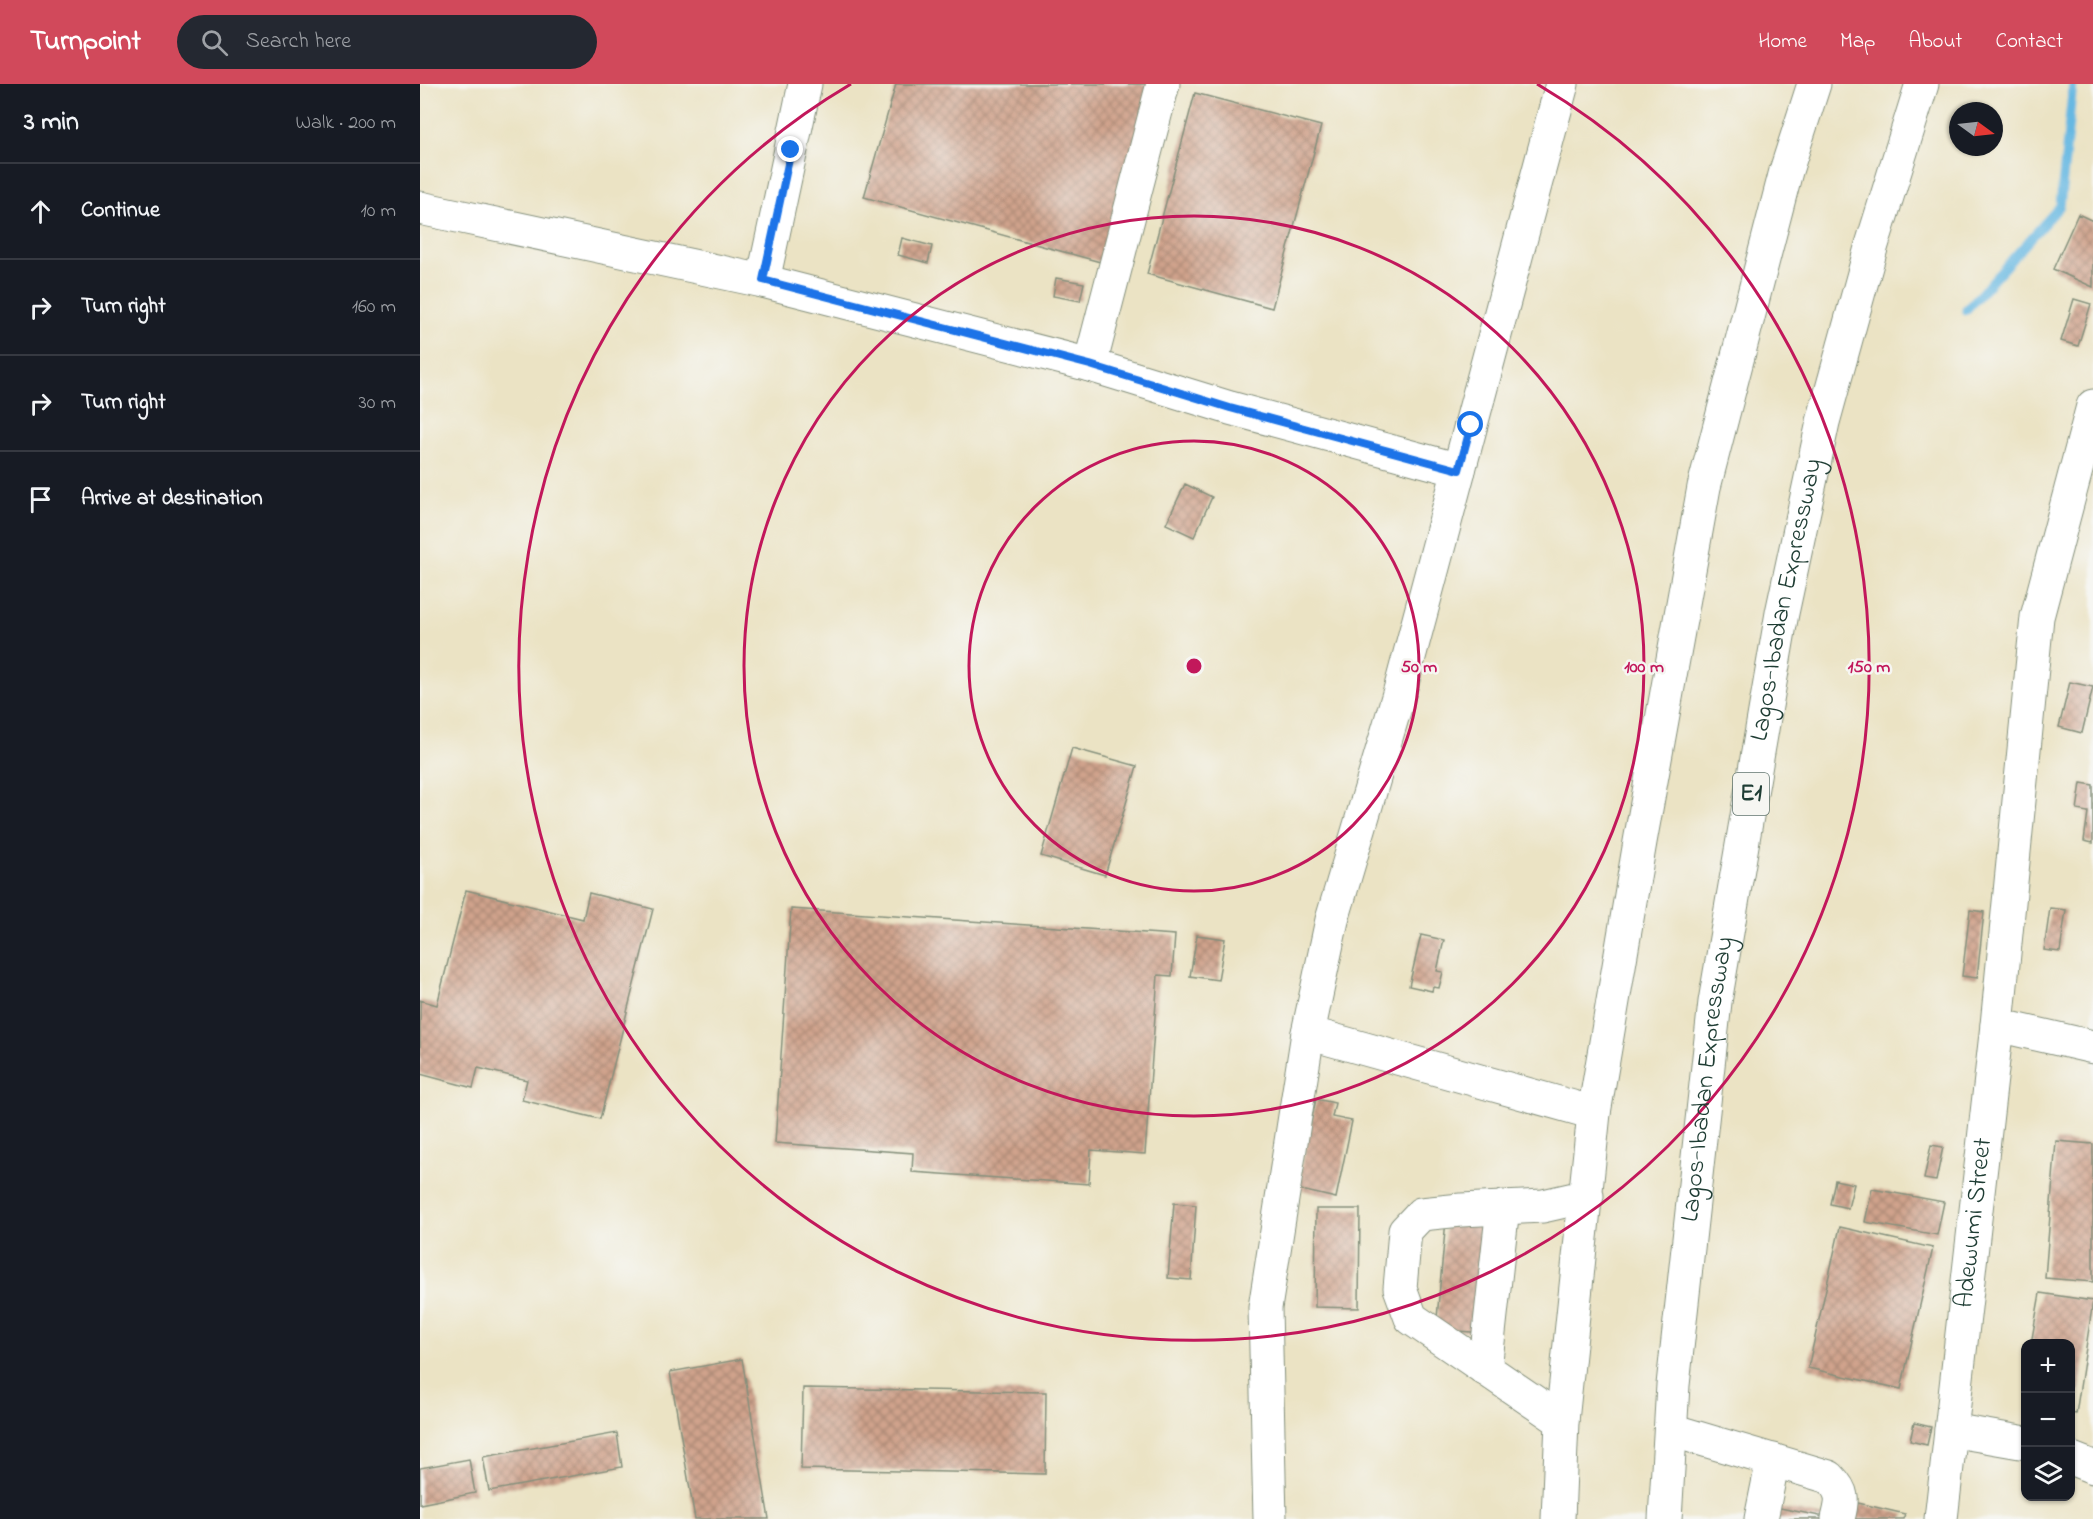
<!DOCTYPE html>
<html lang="en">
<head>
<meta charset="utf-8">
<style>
  :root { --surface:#171b24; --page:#242831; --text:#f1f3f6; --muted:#9ea1a6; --line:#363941; --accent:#d1495b }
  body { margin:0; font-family:"Indie Flower",sans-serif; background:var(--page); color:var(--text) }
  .controls { position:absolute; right:18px; bottom:18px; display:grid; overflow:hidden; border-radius:12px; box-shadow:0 2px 4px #0004 }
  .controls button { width:54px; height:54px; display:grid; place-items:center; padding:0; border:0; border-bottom:2px solid var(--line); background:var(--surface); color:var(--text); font:30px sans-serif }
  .compass { position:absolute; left:1529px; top:18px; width:54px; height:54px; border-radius:50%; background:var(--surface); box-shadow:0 2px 4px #0004; rotate:105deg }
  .stop { position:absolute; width:18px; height:18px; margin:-14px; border:4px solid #1a73e8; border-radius:50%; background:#fff }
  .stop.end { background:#1a73e8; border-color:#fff; box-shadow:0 2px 6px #0008 }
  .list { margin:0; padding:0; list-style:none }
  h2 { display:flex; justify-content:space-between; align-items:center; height:78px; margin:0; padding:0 24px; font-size:26px }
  h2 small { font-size:20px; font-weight:400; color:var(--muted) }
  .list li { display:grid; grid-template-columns:39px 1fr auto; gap:18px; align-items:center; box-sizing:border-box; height:96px; padding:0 24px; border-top:2px solid var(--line) }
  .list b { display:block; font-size:22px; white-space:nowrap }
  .list em { font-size:20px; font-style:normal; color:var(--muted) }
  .icon { flex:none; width:33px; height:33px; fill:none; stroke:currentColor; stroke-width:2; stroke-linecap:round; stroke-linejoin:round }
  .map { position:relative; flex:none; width:1673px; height:1435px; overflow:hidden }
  header { display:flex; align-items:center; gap:36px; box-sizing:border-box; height:84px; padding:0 30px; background:var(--accent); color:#fff }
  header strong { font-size:28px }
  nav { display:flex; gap:33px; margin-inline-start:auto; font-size:21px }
  .search { width:420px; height:54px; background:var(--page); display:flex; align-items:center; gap:15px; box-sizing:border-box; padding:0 21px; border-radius:33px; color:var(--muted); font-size:22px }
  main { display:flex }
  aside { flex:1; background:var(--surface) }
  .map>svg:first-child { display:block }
</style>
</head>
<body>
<header>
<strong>Turnpoint</strong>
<div class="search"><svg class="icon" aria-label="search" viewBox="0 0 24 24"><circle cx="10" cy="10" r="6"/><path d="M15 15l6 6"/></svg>Search here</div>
<nav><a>Home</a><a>Map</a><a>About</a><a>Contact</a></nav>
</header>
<main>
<aside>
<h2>3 min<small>Walk · 200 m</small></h2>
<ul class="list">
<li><svg class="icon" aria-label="ahead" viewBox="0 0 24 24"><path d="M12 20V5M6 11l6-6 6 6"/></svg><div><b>Continue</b></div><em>10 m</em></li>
<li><svg class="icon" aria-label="right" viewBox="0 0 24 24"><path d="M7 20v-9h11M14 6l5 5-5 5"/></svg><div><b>Turn right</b></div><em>160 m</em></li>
<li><svg class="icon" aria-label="right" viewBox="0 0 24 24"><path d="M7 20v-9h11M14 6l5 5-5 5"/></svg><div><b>Turn right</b></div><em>30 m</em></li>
<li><svg class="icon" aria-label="arrive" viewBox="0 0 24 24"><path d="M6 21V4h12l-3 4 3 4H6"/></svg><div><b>Arrive at destination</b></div></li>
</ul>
</aside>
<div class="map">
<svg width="1673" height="1435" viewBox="0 0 1673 1435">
  <defs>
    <pattern id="building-cross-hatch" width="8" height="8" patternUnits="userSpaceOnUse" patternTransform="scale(1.5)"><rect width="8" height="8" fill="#d0a38c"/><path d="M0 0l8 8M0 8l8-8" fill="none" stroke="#a88673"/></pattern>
  </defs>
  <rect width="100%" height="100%" fill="#f6f6f2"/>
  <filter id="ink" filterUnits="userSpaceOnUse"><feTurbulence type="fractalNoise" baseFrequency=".0167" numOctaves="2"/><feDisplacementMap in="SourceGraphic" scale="12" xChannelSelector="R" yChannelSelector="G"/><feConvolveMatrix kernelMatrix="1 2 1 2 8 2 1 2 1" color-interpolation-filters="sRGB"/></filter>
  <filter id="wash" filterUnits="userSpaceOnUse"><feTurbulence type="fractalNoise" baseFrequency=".008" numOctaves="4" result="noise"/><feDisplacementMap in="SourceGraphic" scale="24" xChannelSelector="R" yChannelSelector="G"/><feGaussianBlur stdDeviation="1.35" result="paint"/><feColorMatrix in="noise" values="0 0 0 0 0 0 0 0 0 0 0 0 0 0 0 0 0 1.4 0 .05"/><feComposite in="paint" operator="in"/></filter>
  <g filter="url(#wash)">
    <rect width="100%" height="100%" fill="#ebe3c4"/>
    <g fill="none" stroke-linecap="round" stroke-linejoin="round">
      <path stroke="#66b8e2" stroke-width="9" d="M 1546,226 L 1640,122 L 1653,0"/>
    </g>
    <g id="blocks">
      <path fill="url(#building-cross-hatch)" d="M 476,0 L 734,0 L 684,179 L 444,113 Z
        M 775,9 L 901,42 L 852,224 L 727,190 Z
        M 1658,130 L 1673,137 L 1673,203 L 1633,185 Z
        M 482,154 L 512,162 L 508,179 L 478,171 Z
        M 636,194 L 664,199 L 660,217 L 633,212 Z
        M 1654,215 L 1671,220 L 1658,262 L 1641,257 Z
        M 765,400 L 792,413 L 774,453 L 746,440 Z
        M 1650,598 L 1673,603 L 1662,649 L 1639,643 Z
        M 652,664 L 717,682 L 685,791 L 621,772 Z
        M 1661,699 L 1673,701 L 1673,759 L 1664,757 L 1668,728 L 1657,726 Z
        M 46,806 L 163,835 L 169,809 L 233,825 L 180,1035 L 102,1016 L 107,996 L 58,984 L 53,1004 L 0,990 L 0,916 L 17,921 Z
        M 1630,824 L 1646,826 L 1640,868 L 1624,866 Z
        M 371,825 L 755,851 L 752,892 L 738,891 L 725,1070 L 671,1066 L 669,1100 L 492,1088 L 493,1069 L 355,1059 Z
        M 1550,826 L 1564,828 L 1557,894 L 1542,892 Z
        M 777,851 L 805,855 L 798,896 L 770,892 Z
        M 1001,851 L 1024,856 L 1017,887 L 1023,888 L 1019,904 L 1013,903 L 1012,907 L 989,902 Z
        M 896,1015 L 915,1019 L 912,1033 L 932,1037 L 916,1114 L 877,1105 Z
        M 1636,1057 L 1673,1060 L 1673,1198 L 1625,1194 Z
        M 1511,1061 L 1523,1063 L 1516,1097 L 1504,1095 Z
        M 1415,1096 L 1434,1100 L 1428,1124 L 1410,1120 Z
        M 1452,1105 L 1524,1118 L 1517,1151 L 1445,1138 Z
        M 754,1119 L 776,1121 L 771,1196 L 748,1194 Z
        M 896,1125 L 940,1125 L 939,1224 L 895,1223 Z
        M 1026,1136 L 1074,1141 L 1063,1249 L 1016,1245 Z
        M 1420,1143 L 1513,1164 L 1481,1305 L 1388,1284 Z
        M 1620,1209 L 1673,1217 L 1656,1330 L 1650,1329 L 1650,1260 L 1611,1260 Z
        M 322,1275 L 349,1435 L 275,1435 L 250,1288 Z
        M 383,1304 L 626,1308 L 625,1390 L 381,1385 Z
        M 1494,1339 L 1511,1343 L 1507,1361 L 1490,1357 Z
        M 197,1349 L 202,1383 L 69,1407 L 63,1373 Z
        M 49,1375 L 55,1409 L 0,1420 L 0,1384 Z
        M 1438,1419 L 1485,1430 L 1483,1435 L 1434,1435 Z
        M 1355,1423 L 1405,1433 L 1405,1435 L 1353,1435 Z"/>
    </g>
  </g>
  <g filter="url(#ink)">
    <use href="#blocks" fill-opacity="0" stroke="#85907c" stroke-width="1.5"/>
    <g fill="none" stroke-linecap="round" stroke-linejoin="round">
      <defs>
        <g id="minor">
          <path d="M 0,124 L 343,197 L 670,281 L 810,324 L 1039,386"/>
          <path d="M 343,197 L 385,0"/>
          <path d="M 670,281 L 743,0"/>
          <path d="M 1577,941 L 1617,533 L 1673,322"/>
          <path d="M 888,949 L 1174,1029"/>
          <path d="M 1065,1285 L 1083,1123"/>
          <path d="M 1142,1337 L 991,1234 L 980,1204 L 985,1147 L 1001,1130 L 1041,1126 L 1123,1122 L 1167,1112"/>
          <path d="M 1251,1346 L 1409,1393 C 1424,1408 1423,1416 1418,1435"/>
          <path d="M 1531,1346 L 1606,1359"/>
          <path d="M 1650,1374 L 1673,1383"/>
          <path d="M 850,1435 L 845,1224 L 888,949 L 912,836 L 981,603 L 1142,0"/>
          <path d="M 1341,1435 L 1353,1376"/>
          <path id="s1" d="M 1521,1435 L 1577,941 L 1673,963"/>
        </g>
        <g id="highway">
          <path d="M 1138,1435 L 1142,1337 L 1174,1029 L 1220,758 L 1284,403 L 1366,87 L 1394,0"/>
          <path id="s2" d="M 1245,1435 L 1253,1301 L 1295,918 L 1362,529 L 1403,338 L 1451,164 L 1502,0"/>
        </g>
      </defs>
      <use href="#minor" stroke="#85907c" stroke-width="35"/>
      <use href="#highway" stroke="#85907c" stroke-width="35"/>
      <use href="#minor" stroke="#fff" stroke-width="33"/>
      <use href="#highway" stroke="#fff" stroke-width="33"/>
    </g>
  </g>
  <g fill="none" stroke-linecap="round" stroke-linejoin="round" filter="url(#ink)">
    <path stroke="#1a73e8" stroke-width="8" d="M 371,66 L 343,196 L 670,281 L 810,324 L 1039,386 L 1051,341"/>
  </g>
  <g fill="none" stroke="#c2185b" stroke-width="3">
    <circle cx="774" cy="582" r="225"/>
    <circle cx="774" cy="582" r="450"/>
    <path d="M1117 0A675 675 0 1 1 431 0"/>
  </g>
  <g text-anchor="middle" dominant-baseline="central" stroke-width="5" stroke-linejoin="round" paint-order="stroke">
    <rect fill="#f6f6f2" stroke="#60746d" stroke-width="1.5" x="1313" y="689" width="36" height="42" rx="4.5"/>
    <g font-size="24" font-weight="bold" fill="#1f3d34">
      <text x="1331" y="710">E1</text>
    </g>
    <g font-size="26" fill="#1f3d34" stroke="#f6f6f2">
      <text stroke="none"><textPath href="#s2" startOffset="928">Lagos-Ibadan Expressway</textPath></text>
      <text stroke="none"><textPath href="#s2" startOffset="442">Lagos-Ibadan Expressway</textPath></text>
      <text stroke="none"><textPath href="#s1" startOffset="298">Adewumi Street</textPath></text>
    </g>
  </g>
  <circle cx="774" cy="582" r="9" fill="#c2185b" stroke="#f6f6f2" stroke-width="3"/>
  <g font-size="18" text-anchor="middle" font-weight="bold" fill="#c2185b" stroke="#f6f6f2" stroke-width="5" stroke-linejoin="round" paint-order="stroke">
    <text x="999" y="588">50 m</text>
    <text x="1224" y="588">100 m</text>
    <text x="1449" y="588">150 m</text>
  </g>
</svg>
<div class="controls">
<button>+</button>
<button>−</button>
<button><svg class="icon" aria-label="layers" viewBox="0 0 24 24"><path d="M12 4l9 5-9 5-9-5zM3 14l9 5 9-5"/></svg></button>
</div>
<svg class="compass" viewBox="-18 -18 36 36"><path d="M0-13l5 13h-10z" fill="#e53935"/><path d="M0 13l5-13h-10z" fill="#9ea1a6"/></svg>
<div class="stop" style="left:1051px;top:341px"></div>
<div class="stop end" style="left:371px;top:66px"></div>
</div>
</main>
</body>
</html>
